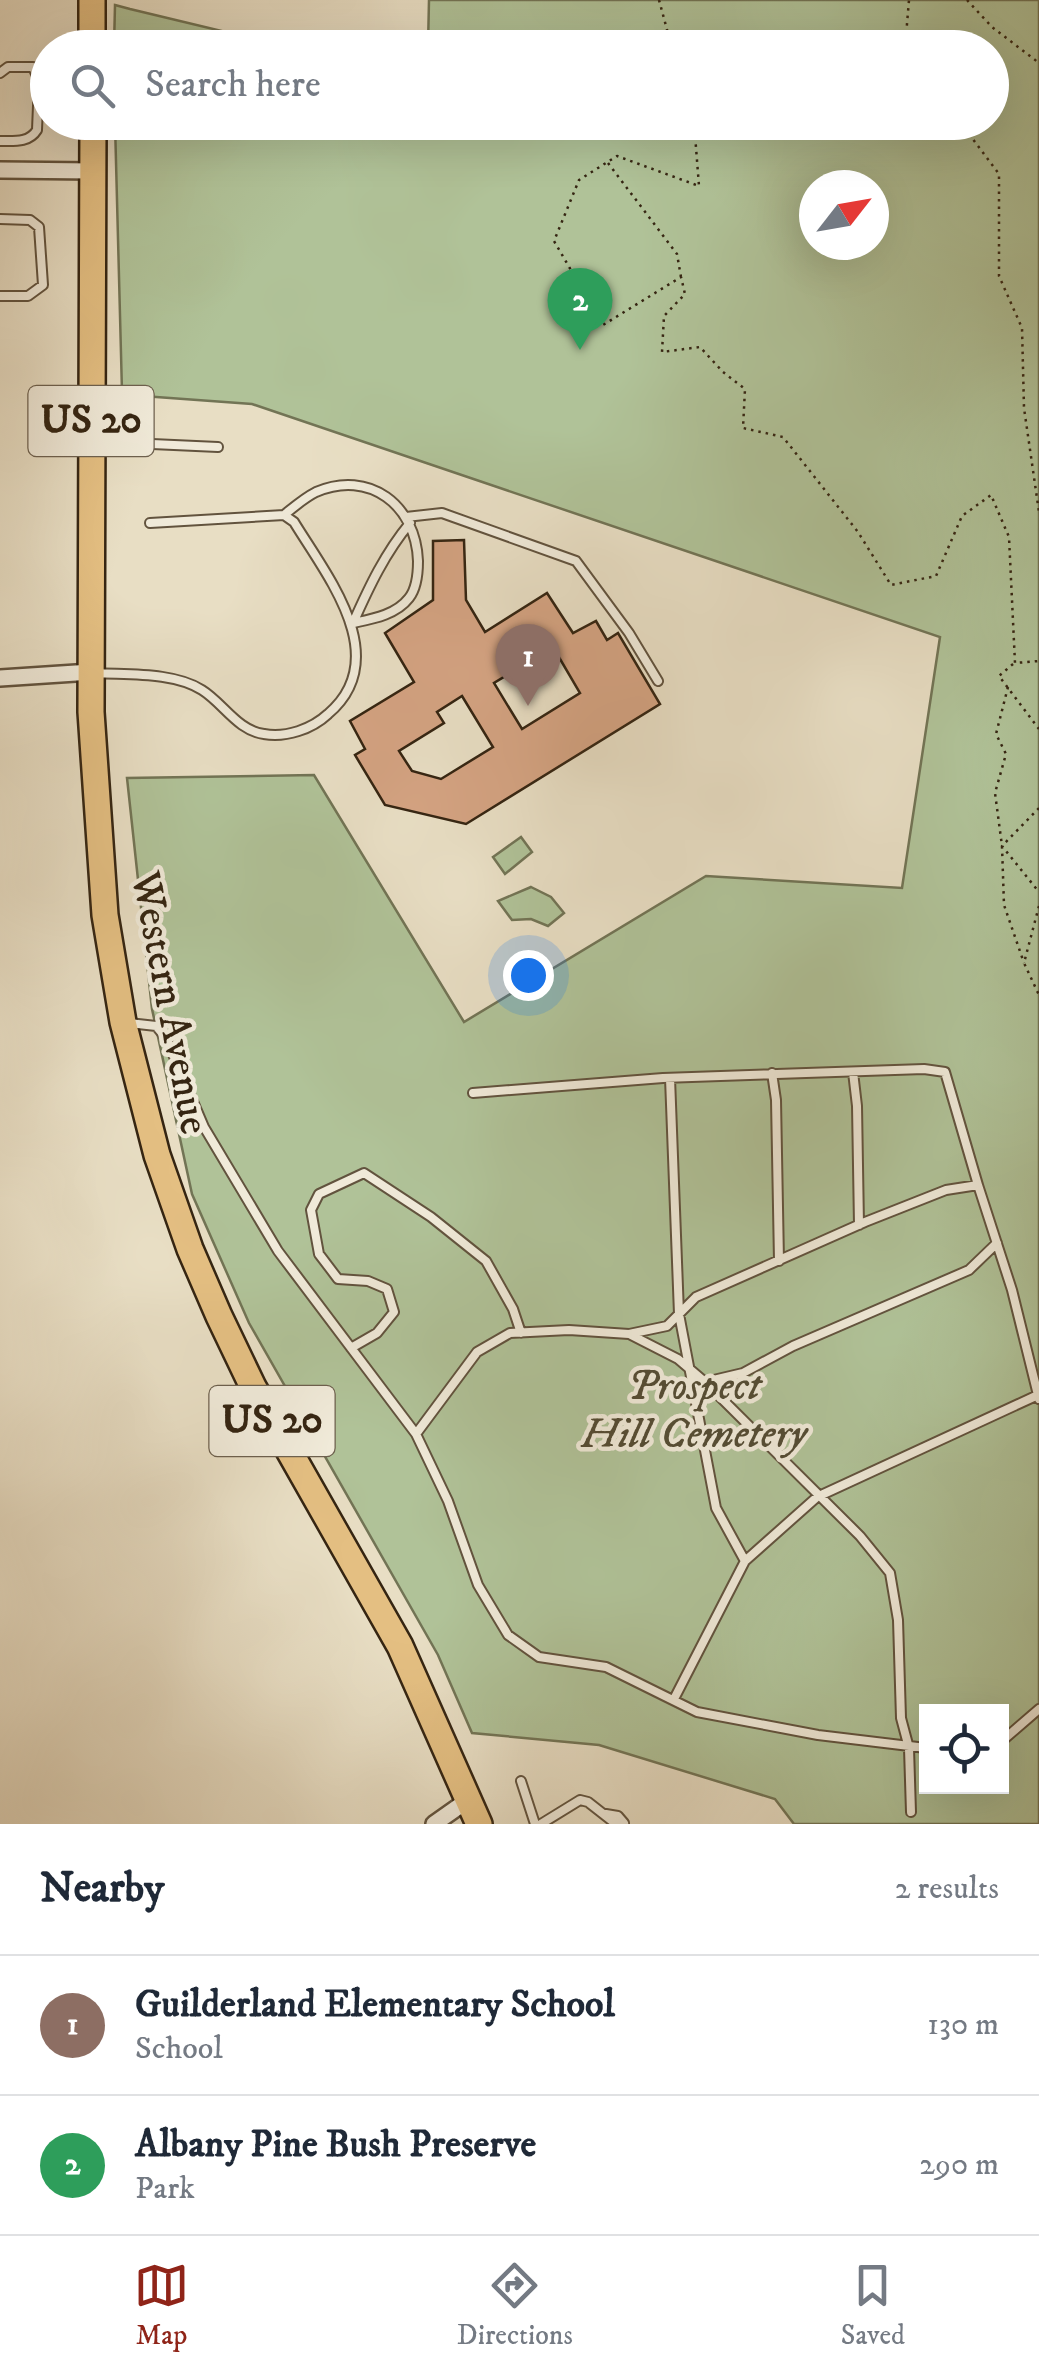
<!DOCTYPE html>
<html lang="en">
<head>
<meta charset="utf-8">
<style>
  :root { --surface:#fff; --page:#f2f2f3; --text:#1f2937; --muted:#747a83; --line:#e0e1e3; --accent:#8f2418 }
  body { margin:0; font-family:"IM FELL DW Pica",serif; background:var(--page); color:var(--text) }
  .controls { position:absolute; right:30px; bottom:30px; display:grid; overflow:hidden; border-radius:0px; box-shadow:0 10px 40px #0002 }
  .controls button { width:90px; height:90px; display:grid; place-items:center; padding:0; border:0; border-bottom:2px solid var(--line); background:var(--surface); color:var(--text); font:50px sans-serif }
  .compass { position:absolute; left:799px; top:170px; width:90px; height:90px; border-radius:50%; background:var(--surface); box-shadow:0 10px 40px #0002; rotate:59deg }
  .you { position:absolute; left:528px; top:975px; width:35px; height:35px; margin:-25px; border:8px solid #fff; border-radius:50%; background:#1a73e8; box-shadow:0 0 0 15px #1a73e833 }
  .badge { display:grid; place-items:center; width:65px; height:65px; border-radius:50%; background:var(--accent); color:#fff; font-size:32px; font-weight:700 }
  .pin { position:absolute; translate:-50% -82px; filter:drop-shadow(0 2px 5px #0008) }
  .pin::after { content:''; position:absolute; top:52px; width:35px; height:30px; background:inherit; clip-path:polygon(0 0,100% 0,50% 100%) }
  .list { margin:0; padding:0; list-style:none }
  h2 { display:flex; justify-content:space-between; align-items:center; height:130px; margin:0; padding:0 40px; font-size:42px }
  h2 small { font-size:32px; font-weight:400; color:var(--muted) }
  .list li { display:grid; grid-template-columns:65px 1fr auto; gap:30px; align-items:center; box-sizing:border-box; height:140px; padding:0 40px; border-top:2px solid var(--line) }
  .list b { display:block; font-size:38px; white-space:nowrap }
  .list p { margin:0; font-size:32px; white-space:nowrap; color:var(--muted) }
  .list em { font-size:32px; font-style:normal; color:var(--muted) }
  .icon { flex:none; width:55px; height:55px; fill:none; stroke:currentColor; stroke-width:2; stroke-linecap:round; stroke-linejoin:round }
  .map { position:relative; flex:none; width:1039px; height:1824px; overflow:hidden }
  .search { position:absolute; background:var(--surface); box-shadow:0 10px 40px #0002; left:30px; right:30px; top:30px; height:110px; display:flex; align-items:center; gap:25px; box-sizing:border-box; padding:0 35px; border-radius:55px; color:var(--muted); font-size:38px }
  .sheet { height:410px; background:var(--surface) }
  nav { display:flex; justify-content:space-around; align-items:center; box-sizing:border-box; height:140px; border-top:2px solid var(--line); background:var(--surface); font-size:28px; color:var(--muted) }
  nav a { display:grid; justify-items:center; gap:5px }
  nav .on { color:var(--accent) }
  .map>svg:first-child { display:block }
</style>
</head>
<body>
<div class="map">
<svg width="1039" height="1824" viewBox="0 0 1039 1824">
  <rect width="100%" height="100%" fill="#e8dec4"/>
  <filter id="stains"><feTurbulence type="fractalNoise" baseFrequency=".002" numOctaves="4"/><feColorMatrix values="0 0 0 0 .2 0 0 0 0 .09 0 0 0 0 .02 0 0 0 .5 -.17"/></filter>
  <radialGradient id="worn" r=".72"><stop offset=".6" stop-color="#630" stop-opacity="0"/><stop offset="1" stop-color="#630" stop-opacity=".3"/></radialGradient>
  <path fill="#b0c298" stroke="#727455" stroke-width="2.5" fill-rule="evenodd" d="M 429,0 L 1039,0 L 1039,1824 L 794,1824 L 775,1799 L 599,1745 L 472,1733 L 438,1655 L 249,1323 L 192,1194 L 152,1009 L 127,778 L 314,775 L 464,1022 L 706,876 L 902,888 L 940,637 L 252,404 L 129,395 L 122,392 L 115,123 L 992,122 L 992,48 L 428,47 ZM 814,185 L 874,185 L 874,245 L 814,245 ZM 926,1712 L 1002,1712 L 1002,1786 L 926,1786 Z
    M 115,5 L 130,9 L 288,47 L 114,47 Z
    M 521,837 L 532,852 L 505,874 L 493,857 Z
    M 531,887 L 551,897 L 564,913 L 548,926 L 531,919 L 512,920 L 498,901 Z"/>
  <path fill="#d4a382" stroke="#352512" stroke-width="2.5" fill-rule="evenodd" d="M 464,540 L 466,600 L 485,632 L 547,593 L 573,633 L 596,621 L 607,640 L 618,633 L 660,704 L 466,824 L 385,805 L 355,755 L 365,749 L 350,721 L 414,682 L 385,633 L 433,600 L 433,541 ZM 553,647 L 580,693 L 522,729 L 494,683 ZM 462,696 L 493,747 L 441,779 L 412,771 L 399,751 L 444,723 L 437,712 Z"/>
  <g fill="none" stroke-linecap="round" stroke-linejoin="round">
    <defs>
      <path id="service" d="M 0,73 L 8,67 L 33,67 L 39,81 L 37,130 C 29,143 14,141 0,141
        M 0,219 L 30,220 L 39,227 L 43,285 L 28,296 L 0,296
        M 99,436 L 130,443 L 218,447
        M 284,515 C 294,507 304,498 316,492 C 369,469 416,505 418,561 C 418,573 417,588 409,598 C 396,615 372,619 353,623
        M 406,517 L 442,513 L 576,561 L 629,633 L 658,681
        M 353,623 C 369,587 385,553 410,523
        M 96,673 C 128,675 174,672 202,690 C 223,703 238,731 264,734 C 286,738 312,729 328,714 C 394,658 327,576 294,522 L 284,515 L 150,523
        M 129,1023 L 156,1026 L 166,1038 L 204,1127 L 278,1251 L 416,1434 L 448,1501 L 478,1585 L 508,1635 L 539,1657 L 606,1667 L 697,1712 L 818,1735 L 926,1748
        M 853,1072 L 857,1106 L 859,1225
        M 772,1073 L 776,1100 L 779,1261
        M 670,1078 L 679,1314 L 716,1508 L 745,1561
        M 473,1093 L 663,1078 L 924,1069 L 945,1072 L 978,1185
        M 631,1335 L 678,1359 L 705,1382 L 860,1536 L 890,1573 L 898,1620 L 901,1718 L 909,1748 L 911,1812
        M 351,1348 L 377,1333 L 394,1312 L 387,1289 L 368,1281 L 338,1279 L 319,1254 L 311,1210 L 319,1194 L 364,1173 L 431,1217 L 486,1261 L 513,1309 L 521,1333
        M 705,1382 L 743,1373 L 793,1346 L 969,1270 L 997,1243
        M 416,1434 L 477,1352 L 510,1333 L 569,1330 L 629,1334 L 667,1326 L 696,1297 L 865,1222 L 946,1190 L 978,1185 L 1012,1290 L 1039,1399
        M 674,1699 L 745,1561 L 817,1497 L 1038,1395
        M 1002,1741 L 1039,1709
        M 521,1781 L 535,1824
        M 606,1814 L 618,1816 L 624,1823
        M 541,1824 L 580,1800 L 588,1802 L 616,1824"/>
      <path id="minor" d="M 0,170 L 93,171
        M 0,678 L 91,672
        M 434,1824 L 468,1800"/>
      <path id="primary" d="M 92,0 L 92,48
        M 93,122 L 91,712 L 105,915 L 123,1022 L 157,1155 L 190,1249 L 219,1316 L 253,1387 L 400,1646 L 479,1824"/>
    </defs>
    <use href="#service" stroke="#62533e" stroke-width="12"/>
    <use href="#minor" stroke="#62533e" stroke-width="20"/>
    <use href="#primary" stroke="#352512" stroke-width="30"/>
    <path stroke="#352512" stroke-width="2.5" stroke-dasharray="2.5 5" stroke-linecap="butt" d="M 659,0 L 672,48
      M 967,0 L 992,27 L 1039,63
      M 905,48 L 909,0
      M 694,122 L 699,186 L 617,156 L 579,180 L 554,241 L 603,325 L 681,277 L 685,294 L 664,316 L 662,352 L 700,347 L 723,372 L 745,389 L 743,428 L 783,437 L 858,532 L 891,585 L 936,576 L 962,516 L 991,495 L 1009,537 L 1015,663 L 1039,661
      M 960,122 L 999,174 L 999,276 L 1022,328 L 1024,408 L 1039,512
      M 608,163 L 677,254 L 681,277
      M 1013,664 L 999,676 L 1039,729
      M 1008,687 L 996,734 L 1006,754 L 995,793 L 1002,846 L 1004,905 L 1024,963
      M 1039,808 L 1002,846 L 1039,892
      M 1039,906 L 1024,963 L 1039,995"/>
    <use href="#service" stroke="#f0ead9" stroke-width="8"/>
    <use href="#minor" stroke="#f0ead9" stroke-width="15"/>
    <use href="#primary" stroke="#e4bf82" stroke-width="25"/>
  </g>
  <g text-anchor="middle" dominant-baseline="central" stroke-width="9" stroke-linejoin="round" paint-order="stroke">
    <g fill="#f0ead9" stroke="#6d604e" stroke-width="2.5">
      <rect x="28.5" y="386" width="125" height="70" rx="8"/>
      <rect x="209.5" y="1386" width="125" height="70" rx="8"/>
    </g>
    <g font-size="40" font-weight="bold" fill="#352512">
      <text x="91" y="421">US 20</text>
      <text x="272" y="1421">US 20</text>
    </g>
    <g font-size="42" fill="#352512" stroke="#f0ead9">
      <text transform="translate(169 1003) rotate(79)">Western Avenue</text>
    </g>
    <g font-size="42" font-style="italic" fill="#544c34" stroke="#f0ead9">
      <text x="694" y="1387">Prospect<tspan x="694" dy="48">Hill Cemetery</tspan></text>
    </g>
  </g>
  <rect width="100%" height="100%" filter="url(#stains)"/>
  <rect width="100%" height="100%" fill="url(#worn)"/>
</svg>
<div class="controls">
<button><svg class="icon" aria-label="locate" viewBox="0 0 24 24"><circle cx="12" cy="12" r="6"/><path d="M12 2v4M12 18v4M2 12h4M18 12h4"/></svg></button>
</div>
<svg class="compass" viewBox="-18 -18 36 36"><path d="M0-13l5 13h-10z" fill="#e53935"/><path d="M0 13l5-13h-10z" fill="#747a83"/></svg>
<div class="you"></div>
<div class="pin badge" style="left:528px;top:706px;background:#8d6e63">1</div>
<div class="pin badge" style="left:580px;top:350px;background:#2e9e5b">2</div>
<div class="search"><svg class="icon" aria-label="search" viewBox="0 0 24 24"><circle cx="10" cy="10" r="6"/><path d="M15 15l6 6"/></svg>Search here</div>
</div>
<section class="sheet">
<h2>Nearby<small>2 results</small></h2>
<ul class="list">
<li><span class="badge" style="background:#8d6e63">1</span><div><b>Guilderland Elementary School</b><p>School</p></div><em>130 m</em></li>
<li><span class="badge" style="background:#2e9e5b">2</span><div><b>Albany Pine Bush Preserve</b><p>Park</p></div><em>290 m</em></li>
</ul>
</section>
<nav>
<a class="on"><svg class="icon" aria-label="map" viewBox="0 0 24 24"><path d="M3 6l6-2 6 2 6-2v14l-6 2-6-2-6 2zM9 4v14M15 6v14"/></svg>Map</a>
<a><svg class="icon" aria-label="directions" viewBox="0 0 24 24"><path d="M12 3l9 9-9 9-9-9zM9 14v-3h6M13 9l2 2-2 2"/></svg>Directions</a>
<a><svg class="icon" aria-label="saved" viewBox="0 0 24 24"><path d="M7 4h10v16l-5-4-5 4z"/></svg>Saved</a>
</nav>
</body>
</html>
